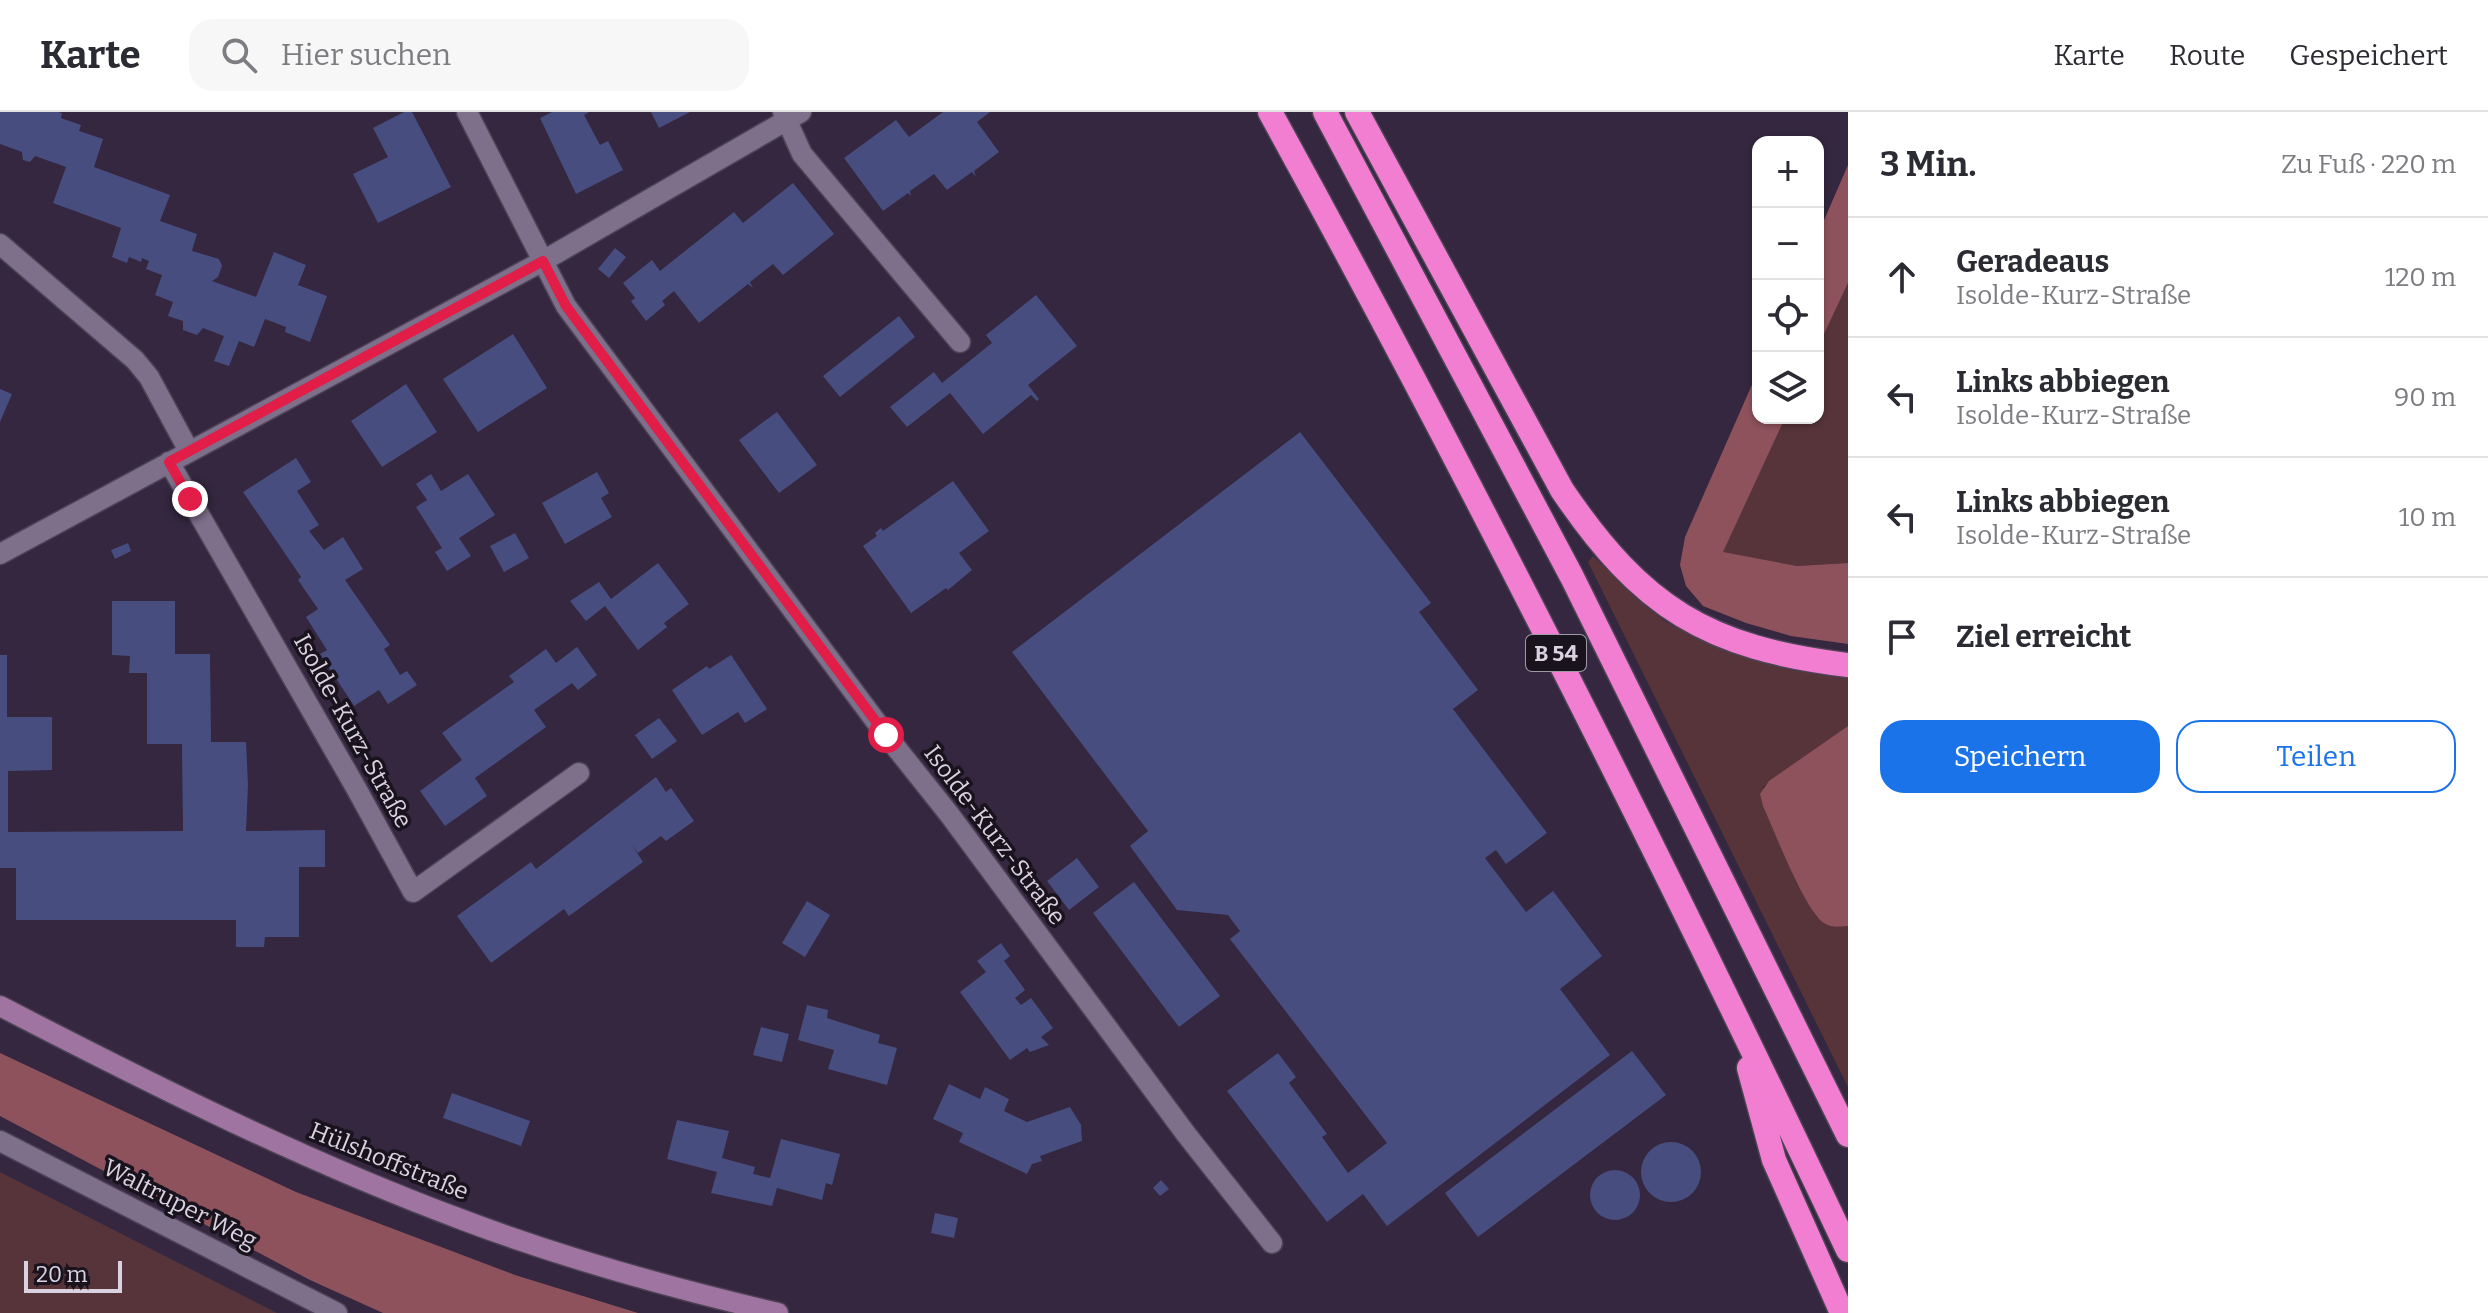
<!DOCTYPE html>
<html lang="de">
<head>
<meta charset="utf-8">
<style>
  :root { --surface:#fff; --page:#f7f7f7; --text:#2b2b33; --muted:#7c7c81; --line:#e1e1e2; --accent:#1a73e8 }
  body { margin:0; font-family:Bitter,serif; background:var(--page); color:var(--text) }
  .controls { position:absolute; right:24px; top:24px; display:grid; overflow:hidden; border-radius:16px; box-shadow:0 2px 6px #0004 }
  .controls button { width:72px; height:72px; display:grid; place-items:center; padding:0; border:0; border-bottom:2px solid var(--line); background:var(--surface); color:var(--text); font:40px sans-serif }
  .scale { position:absolute; left:24px; bottom:20px; width:98px; box-sizing:border-box; padding-left:8px; border:4px solid #dad2e1; border-top:0; font-size:22px; line-height:28px; white-space:nowrap; color:#dad2e1; -webkit-text-stroke:6px #19131e; paint-order:stroke }
  .stop { position:absolute; width:24px; height:24px; margin:-18px; border:6px solid #e11d48; border-radius:50%; background:#fff }
  .stop.end { background:#e11d48; border-color:#fff; box-shadow:0 2px 8px #0008 }
  .list { margin:0; padding:0; list-style:none }
  h2 { display:flex; justify-content:space-between; align-items:center; height:104px; margin:0; padding:0 32px; font-size:34px }
  h2 small { font-size:26px; font-weight:400; color:var(--muted) }
  .list li { display:grid; grid-template-columns:52px 1fr auto; gap:24px; align-items:center; box-sizing:border-box; height:120px; padding:0 32px; border-top:2px solid var(--line) }
  .list b { display:block; font-size:30px; white-space:nowrap }
  .list p { margin:0; font-size:26px; white-space:nowrap; color:var(--muted) }
  .list em { font-size:26px; font-style:normal; color:var(--muted) }
  .actions { display:flex; gap:16px; padding:24px 32px }
  .actions a { flex:1; padding:18px 0; border:2px solid var(--accent); border-radius:24px; text-align:center; font-size:28px; color:var(--accent) }
  .actions .main { background:var(--accent); color:#fff }
  .icon { flex:none; width:44px; height:44px; fill:none; stroke:currentColor; stroke-width:2; stroke-linecap:round; stroke-linejoin:round }
  .map { position:relative; flex:none; width:1848px; height:1201px; overflow:hidden }
  header { display:flex; align-items:center; gap:48px; box-sizing:border-box; height:112px; padding:0 40px; background:var(--surface); border-bottom:2px solid var(--line) }
  header strong { font-size:38px }
  nav { display:flex; gap:44px; margin-inline-start:auto; font-size:28px }
  .search { width:560px; height:72px; background:var(--page); display:flex; align-items:center; gap:20px; box-sizing:border-box; padding:0 28px; border-radius:24px; color:var(--muted); font-size:30px }
  main { display:flex }
  aside { flex:1; background:var(--surface) }
  .map>svg:first-child { display:block }
</style>
</head>
<body>
<header>
<strong>Karte</strong>
<div class="search"><svg class="icon" aria-label="search" viewBox="0 0 24 24"><circle cx="10" cy="10" r="6"/><path d="M15 15l6 6"/></svg>Hier suchen</div>
<nav><a>Karte</a><a>Route</a><a>Gespeichert</a></nav>
</header>
<main>
<div class="map">
<svg width="1848" height="1201" viewBox="0 0 1848 1201">
  <rect width="100%" height="100%" fill="#34273f"/>
  <path fill="#57343a" d="M 1848,171 L 1848,451 L 1797,454 L 1722,441 L 1785,306 L 1818,306 L 1818,235 Z
    M 1593,444 L 1636,486 L 1665,509 L 1695,526 L 1767,552 L 1848,564 L 1848,614 L 1763,675 L 1816,804 L 1833,815 L 1848,814 L 1848,975 L 1588,450 Z
    M 0,1060 L 277,1201 L 0,1201 Z"/>
  <path fill="#8e525c" d="M 1848,53 L 1848,171 L 1818,235 L 1818,122 Z
    M 1758,259 L 1758,306 L 1785,306 L 1723,440 L 1797,454 L 1848,451 L 1848,532 L 1791,524 L 1746,511 L 1703,494 L 1686,474 L 1680,453 L 1685,425 Z
    M 1848,614 L 1848,814 C 1840,815 1831,816 1824,811 C 1805,799 1774,718 1763,694 L 1760,682 L 1769,669 Z
    M 0,941 L 296,1080 L 515,1163 L 638,1201 L 383,1201 L 310,1168 L 0,1004 Z"/>
  <path fill="#484d7f" d="M 0,0 L 58,0 L 62,1 L 61,6 L 81,13 L 79,19 L 103,27 L 94,55 L 170,83 L 160,109 L 197,122 L 192,139 L 219,147 L 222,154 L 218,165 L 212,169 L 256,185 L 274,140 L 306,153 L 298,173 L 327,184 L 310,230 L 285,220 L 286,215 L 265,207 L 254,235 L 239,229 L 229,254 L 214,249 L 224,224 L 203,216 L 197,223 L 183,218 L 183,209 L 168,204 L 173,190 L 155,183 L 162,163 L 146,157 L 149,149 L 142,146 L 141,150 L 129,145 L 127,151 L 112,145 L 121,116 L 53,91 L 66,55 L 35,44 L 30,50 L 23,48 L 22,40 L 0,32 Z
    M 404,0 L 412,0 L 451,75 L 378,111 L 353,62 L 388,45 L 373,16 Z
    M 552,0 L 589,0 L 584,3 L 600,33 L 608,29 L 623,58 L 576,82 L 540,6 Z
    M 651,0 L 690,0 L 659,16 Z
    M 943,0 L 990,0 L 977,10 L 999,40 L 974,59 L 976,65 L 972,60 L 947,78 L 934,62 L 910,79 L 911,84 L 908,81 L 883,99 L 844,46 L 896,8 L 909,25 Z
    M 793,71 L 834,122 L 783,163 L 773,152 L 750,170 L 753,176 L 748,172 L 699,211 L 674,179 L 662,189 L 665,193 L 646,209 L 631,189 L 635,186 L 623,171 L 652,148 L 660,159 L 734,100 L 743,111 Z
    M 615,136 L 626,145 L 609,166 L 598,157 Z
    M 1036,183 L 1077,234 L 1028,273 L 1039,287 L 1037,289 L 1031,283 L 983,322 L 950,281 L 907,315 L 890,295 L 934,260 L 942,271 L 992,231 L 986,223 Z
    M 899,204 L 915,225 L 840,285 L 823,264 Z
    M 513,222 L 547,276 L 478,320 L 443,267 Z
    M 406,272 L 437,320 L 382,355 L 351,309 Z
    M 0,277 L 12,282 L 0,310 Z
    M 777,300 L 817,353 L 779,381 L 739,328 Z
    M 1300,320 L 1431,491 L 1419,500 L 1478,578 L 1453,597 L 1547,721 L 1506,752 L 1496,738 L 1485,746 L 1526,800 L 1553,779 L 1602,844 L 1560,877 L 1610,943 L 1387,1114 L 1363,1082 L 1327,1110 L 1227,979 L 1278,941 L 1296,965 L 1289,971 L 1327,1022 L 1322,1025 L 1348,1061 L 1387,1031 L 1230,827 L 1240,819 L 1228,803 L 1177,798 L 1130,734 L 1148,719 L 1012,540 Z
    M 296,346 L 311,370 L 297,379 L 319,413 L 309,419 L 324,438 L 343,425 L 363,457 L 345,468 L 390,533 L 384,537 L 400,563 L 407,559 L 417,573 L 388,592 L 379,578 L 354,594 L 320,542 L 327,538 L 306,505 L 318,497 L 298,468 L 301,465 L 243,380 Z
    M 597,360 L 609,381 L 601,386 L 612,405 L 565,432 L 542,391 Z
    M 431,362 L 441,379 L 468,362 L 495,403 L 459,426 L 471,444 L 447,459 L 435,440 L 442,436 L 416,395 L 427,388 L 416,372 Z
    M 953,369 L 989,419 L 959,441 L 972,458 L 948,478 L 946,476 L 911,501 L 863,434 L 877,424 L 875,421 L 881,416 L 883,419 Z
    M 515,421 L 529,446 L 504,460 L 490,434 Z
    M 128,431 L 131,439 L 115,447 L 111,438 Z
    M 658,451 L 689,492 L 664,511 L 667,515 L 638,538 L 605,494 L 586,509 L 570,489 L 599,470 L 611,487 Z
    M 112,489 L 175,489 L 175,542 L 210,542 L 211,630 L 246,630 L 248,673 L 246,719 L 325,718 L 325,755 L 299,755 L 299,825 L 265,825 L 264,835 L 236,835 L 236,808 L 16,808 L 16,756 L 0,756 L 0,543 L 7,543 L 7,605 L 52,605 L 52,658 L 8,659 L 8,720 L 183,719 L 182,632 L 147,632 L 147,561 L 129,561 L 130,544 L 112,543 Z
    M 577,535 L 597,563 L 578,578 L 572,571 L 534,598 L 546,615 L 475,666 L 487,684 L 445,714 L 420,679 L 462,648 L 442,621 L 514,570 L 509,564 L 546,537 L 556,551 Z
    M 731,543 L 767,597 L 745,611 L 738,600 L 702,623 L 672,578 L 707,554 L 709,557 Z
    M 659,606 L 677,629 L 652,647 L 635,623 Z
    M 656,665 L 666,680 L 671,676 L 694,709 L 666,729 L 661,724 L 638,741 L 632,733 L 643,750 L 569,804 L 564,797 L 491,851 L 457,804 L 531,750 L 536,757 Z
    M 1077,746 L 1099,775 L 1069,798 L 1047,769 Z
    M 1134,770 L 1220,884 L 1179,915 L 1093,801 Z
    M 807,789 L 830,803 L 805,845 L 782,831 Z
    M 1001,831 L 1010,844 L 1004,849 L 1025,878 L 1015,886 L 1021,893 L 1031,886 L 1053,916 L 1041,925 L 1049,933 L 1030,940 L 1027,936 L 1010,948 L 960,880 L 986,860 L 977,849 Z
    M 807,893 L 828,898 L 827,906 L 880,923 L 878,931 L 897,936 L 887,973 L 828,957 L 834,938 L 798,928 Z
    M 761,915 L 789,922 L 782,950 L 753,943 Z
    M 1632,939 L 1666,983 L 1478,1125 L 1445,1081 Z
    M 949,972 L 980,987 L 985,975 L 1009,987 L 1004,999 L 1027,1010 L 1070,995 L 1081,1013 L 1082,1029 L 1040,1044 L 1042,1049 L 1032,1052 L 1027,1062 L 959,1030 L 963,1021 L 933,1007 Z
    M 452,981 L 530,1009 L 521,1034 L 443,1006 Z
    M 677,1008 L 729,1019 L 722,1046 L 755,1055 L 753,1062 L 770,1066 L 781,1027 L 840,1042 L 832,1073 L 826,1071 L 822,1088 L 777,1076 L 772,1094 L 711,1081 L 717,1060 L 667,1047 Z
    M1641 1060a30 30 0 1 1 60 0a30 30 0 1 1-60 0Z
    M1590 1083a25 25 0 1 1 50 0a25 25 0 1 1-50 0Z
    M 1161,1068 L 1169,1077 L 1160,1084 L 1153,1076 Z
    M 935,1101 L 958,1106 L 954,1126 L 931,1121 Z"/>
  <g fill="none" stroke-linecap="round" stroke-linejoin="round">
    <defs>
      <path id="street" d="M 467,0 L 566,194 L 886,623 L 949,702 L 1186,1022 L 1272,1131
        M 783,0 L 802,42 L 960,230
        M 0,132 L 135,248 L 149,265 L 189,339
        M 169,350 L 356,676 L 413,780 L 579,661
        M 0,442 L 543,149 L 801,0
        M 0,1029 L 337,1201"/>
      <path id="secondary" d="M 0,894 C 151,972 304,1049 463,1108 C 566,1147 671,1176 778,1201"/>
      <path id="highway" d="M 1270,0 C 1475,373 1666,754 1848,1138
        M 1325,0 L 1572,465 L 1848,1023
        M 1357,0 L 1562,378 C 1642,496 1707,536 1848,553
        M 1749,956 L 1774,1048 L 1842,1201"/>
    </defs>
    <use href="#street" stroke="#4d4256" stroke-width="23"/>
    <use href="#secondary" stroke="#4d4256" stroke-width="23"/>
    <use href="#highway" stroke="#4d4256" stroke-width="27"/>
    <use href="#street" stroke="#7e6f8b" stroke-width="20"/>
    <use href="#secondary" stroke="#a074a0" stroke-width="20"/>
    <use href="#highway" stroke="#f17ed0" stroke-width="24"/>
  </g>
  <g fill="none" stroke-linecap="round" stroke-linejoin="round">
    <path stroke="#e11d48" stroke-width="10" d="M 190,387 L 169,350 L 543,149 L 566,194 L 886,623"/>
  </g>
  <g text-anchor="middle" dominant-baseline="central" stroke-width="7" stroke-linejoin="round" paint-order="stroke">
    <rect fill="#19131e" stroke="#a099a6" stroke-width="2" x="1526" y="523" width="60" height="36" rx="6"/>
    <g font-size="22" font-weight="bold" fill="#dad2e1">
      <text x="1556" y="541">B 54</text>
    </g>
    <g font-size="24" fill="#dad2e1" stroke="#19131e">
      <text transform="translate(353 619) rotate(61)">Isolde-Kurz-Straße</text>
      <text transform="translate(995 723) rotate(53)">Isolde-Kurz-Straße</text>
      <text transform="translate(389 1049) rotate(22)">Hülshoffstraße</text>
      <text transform="translate(180 1092) rotate(27)">Waltruper Weg</text>
    </g>
  </g>
</svg>
<div class="controls">
<button>+</button>
<button>−</button>
<button><svg class="icon" aria-label="locate" viewBox="0 0 24 24"><circle cx="12" cy="12" r="6"/><path d="M12 2v4M12 18v4M2 12h4M18 12h4"/></svg></button>
<button><svg class="icon" aria-label="layers" viewBox="0 0 24 24"><path d="M12 4l9 5-9 5-9-5zM3 14l9 5 9-5"/></svg></button>
</div>
<div class="scale">20 m</div>
<div class="stop" style="left:886px;top:623px"></div>
<div class="stop end" style="left:190px;top:387px"></div>
</div>
<aside>
<h2>3 Min.<small>Zu Fuß · 220 m</small></h2>
<ul class="list">
<li><svg class="icon" aria-label="ahead" viewBox="0 0 24 24"><path d="M12 20V5M6 11l6-6 6 6"/></svg><div><b>Geradeaus</b><p>Isolde-Kurz-Straße</p></div><em>120 m</em></li>
<li><svg class="icon" aria-label="left" viewBox="0 0 24 24"><path d="M17 20v-9H6M10 6l-5 5 5 5"/></svg><div><b>Links abbiegen</b><p>Isolde-Kurz-Straße</p></div><em>90 m</em></li>
<li><svg class="icon" aria-label="left" viewBox="0 0 24 24"><path d="M17 20v-9H6M10 6l-5 5 5 5"/></svg><div><b>Links abbiegen</b><p>Isolde-Kurz-Straße</p></div><em>10 m</em></li>
<li><svg class="icon" aria-label="arrive" viewBox="0 0 24 24"><path d="M6 21V4h12l-3 4 3 4H6"/></svg><div><b>Ziel erreicht</b></div></li>
</ul>
<div class="actions"><a class="main">Speichern</a><a>Teilen</a></div>
</aside>
</main>
</body>
</html>
